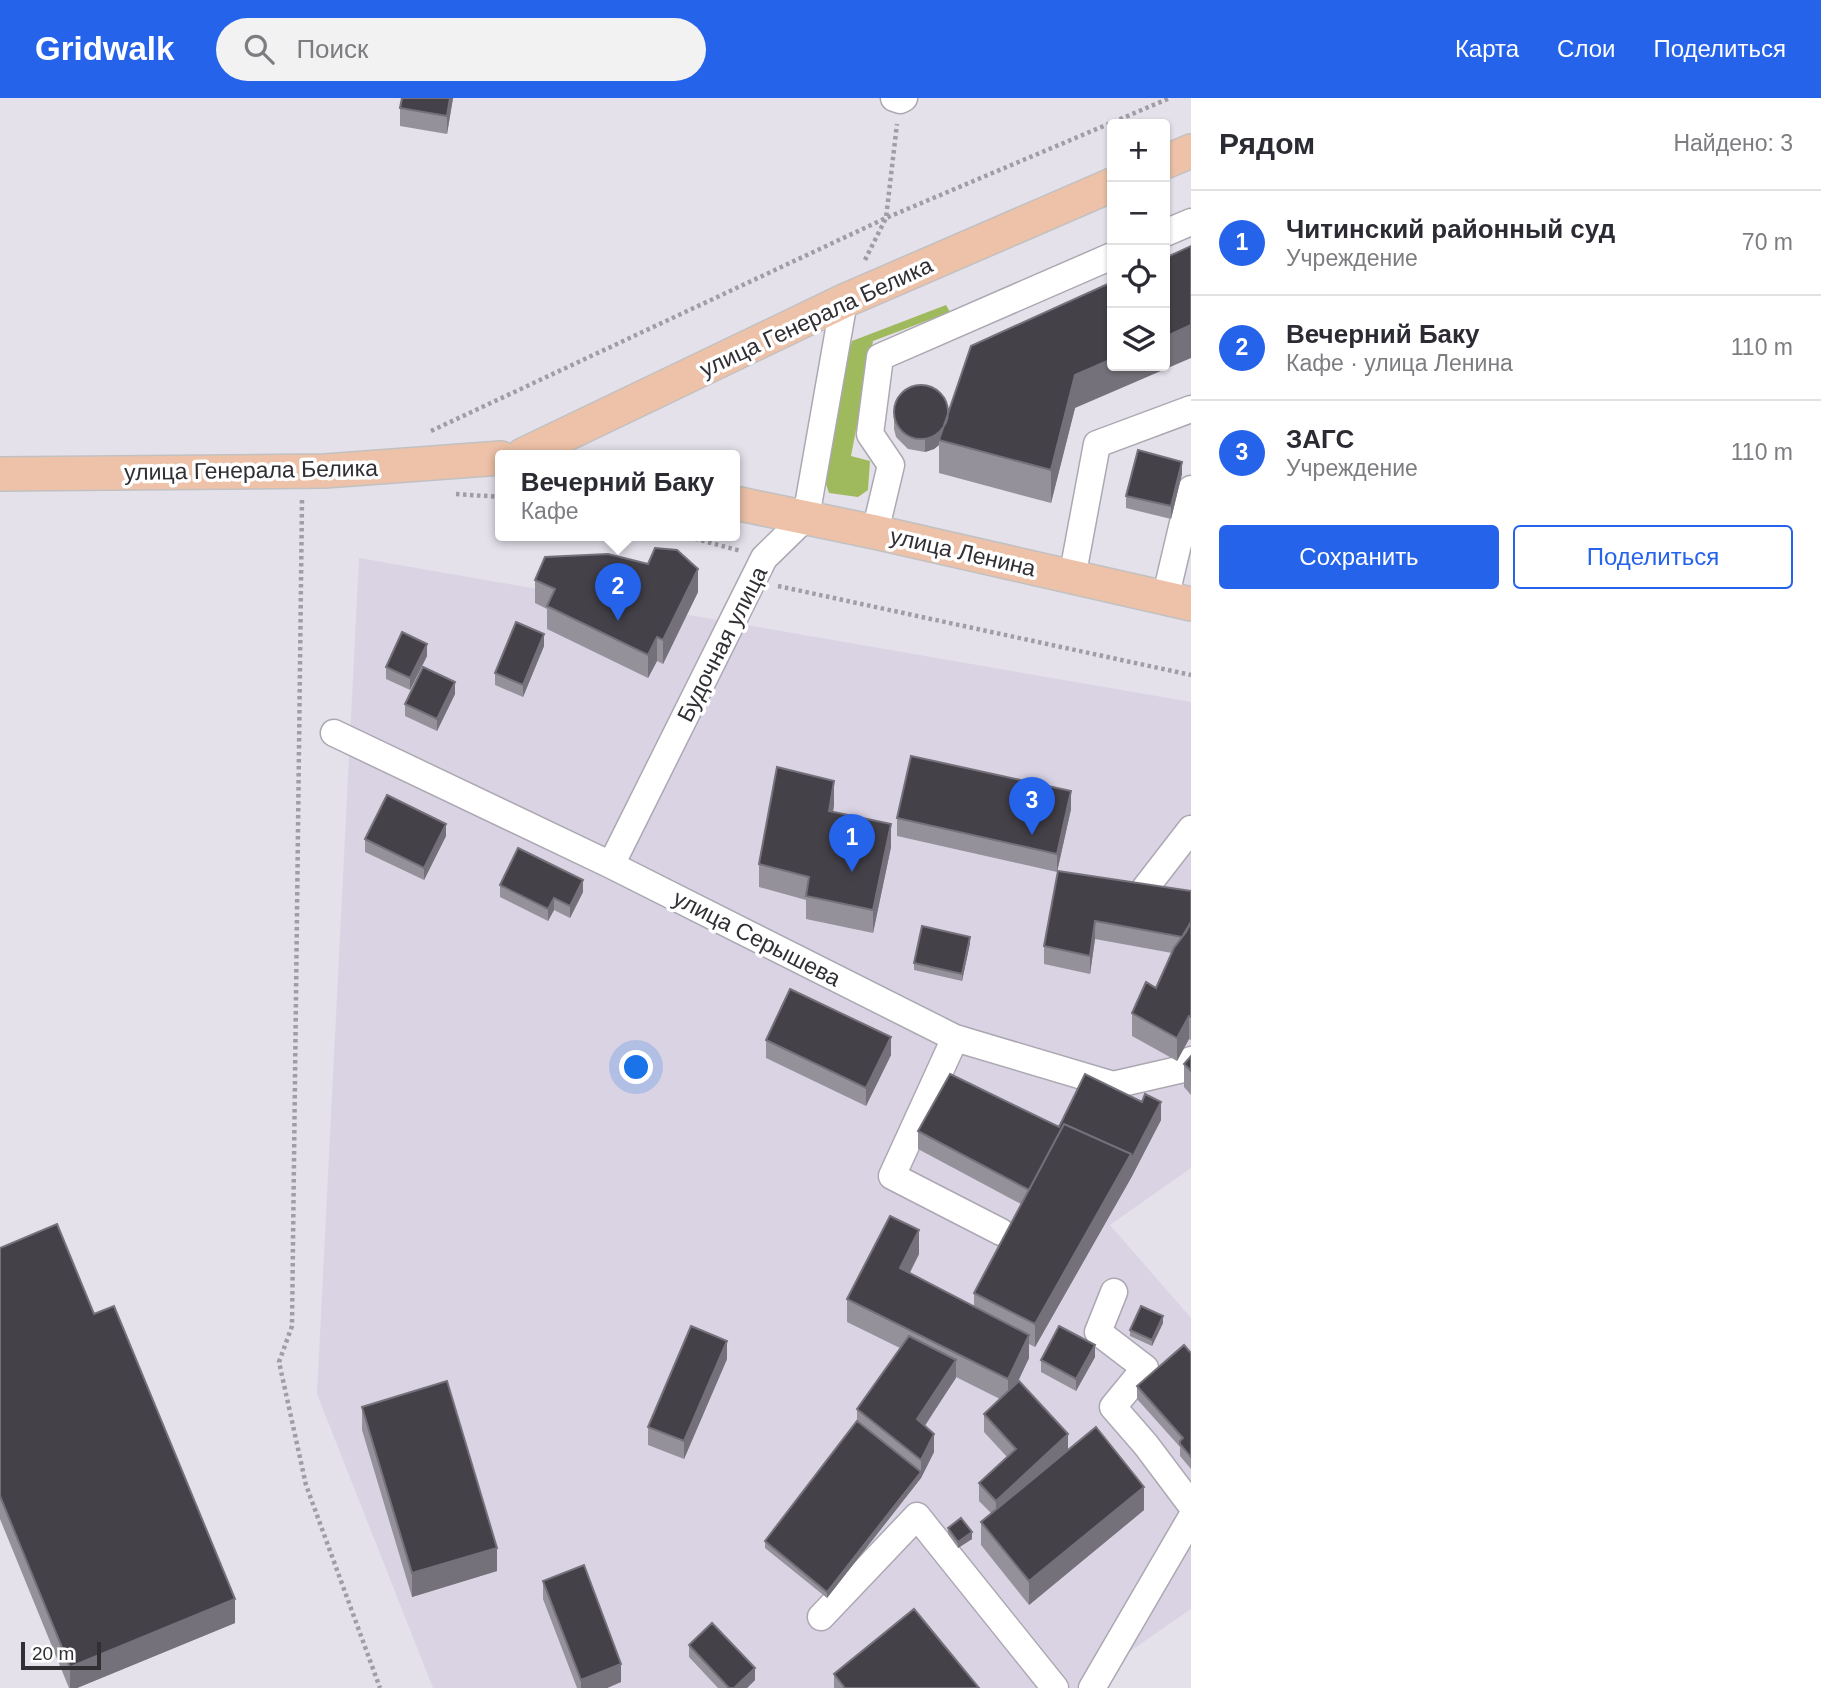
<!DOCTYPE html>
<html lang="ru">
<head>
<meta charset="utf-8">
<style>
  :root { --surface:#fff; --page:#f2f2f3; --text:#2b2b33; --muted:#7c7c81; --line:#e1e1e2; --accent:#2563eb }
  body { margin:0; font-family:Arial,sans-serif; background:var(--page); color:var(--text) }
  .controls { position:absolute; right:21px; top:21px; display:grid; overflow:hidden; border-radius:7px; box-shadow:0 2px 5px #0004 }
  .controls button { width:63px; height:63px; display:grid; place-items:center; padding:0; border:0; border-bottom:2px solid var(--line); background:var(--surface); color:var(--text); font:35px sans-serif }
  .scale { position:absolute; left:21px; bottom:18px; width:80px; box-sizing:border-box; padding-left:7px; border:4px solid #312f33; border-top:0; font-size:19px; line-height:24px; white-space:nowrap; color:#312f33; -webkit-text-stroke:5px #fff; paint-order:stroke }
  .you { position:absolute; left:637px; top:970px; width:24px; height:24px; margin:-18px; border:5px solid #fff; border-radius:50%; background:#1a73e8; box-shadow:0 0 0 10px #1a73e833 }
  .badge { display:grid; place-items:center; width:46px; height:46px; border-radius:50%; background:var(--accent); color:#fff; font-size:23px; font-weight:700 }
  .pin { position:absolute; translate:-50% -58px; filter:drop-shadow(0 2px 4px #0008) }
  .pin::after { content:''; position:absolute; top:37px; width:24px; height:21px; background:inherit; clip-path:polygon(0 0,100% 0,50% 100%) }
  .popup { position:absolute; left:495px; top:352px; width:245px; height:91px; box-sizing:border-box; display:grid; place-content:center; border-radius:7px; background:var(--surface); filter:drop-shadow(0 2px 5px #0005); font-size:23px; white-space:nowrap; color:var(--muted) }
  .popup b { font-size:26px; color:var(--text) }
  .popup::after { content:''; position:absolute; left:50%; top:100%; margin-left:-14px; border:14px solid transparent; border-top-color:var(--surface) }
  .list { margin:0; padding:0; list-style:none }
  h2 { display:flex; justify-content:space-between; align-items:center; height:91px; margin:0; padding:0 28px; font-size:30px }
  h2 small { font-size:23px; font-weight:400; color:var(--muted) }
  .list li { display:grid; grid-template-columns:46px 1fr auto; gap:21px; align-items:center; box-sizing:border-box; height:105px; padding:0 28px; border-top:2px solid var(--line) }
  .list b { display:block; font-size:26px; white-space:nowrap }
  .list p { margin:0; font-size:23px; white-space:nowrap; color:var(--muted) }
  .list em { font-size:23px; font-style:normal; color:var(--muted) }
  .actions { display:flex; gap:14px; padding:21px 28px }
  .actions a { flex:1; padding:16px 0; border:2px solid var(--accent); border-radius:7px; text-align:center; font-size:24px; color:var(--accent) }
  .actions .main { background:var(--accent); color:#fff }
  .icon { flex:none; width:38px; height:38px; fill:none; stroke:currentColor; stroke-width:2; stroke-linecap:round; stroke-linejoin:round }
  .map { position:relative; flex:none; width:1191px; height:1590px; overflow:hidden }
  header { display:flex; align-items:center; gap:42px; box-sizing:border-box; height:98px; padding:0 35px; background:var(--accent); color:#fff }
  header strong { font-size:33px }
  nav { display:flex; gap:38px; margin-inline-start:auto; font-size:24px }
  .search { width:490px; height:63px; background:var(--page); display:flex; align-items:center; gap:18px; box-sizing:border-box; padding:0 24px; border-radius:38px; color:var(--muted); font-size:26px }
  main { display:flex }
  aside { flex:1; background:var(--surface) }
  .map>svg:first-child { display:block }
</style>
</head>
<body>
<header>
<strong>Gridwalk</strong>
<div class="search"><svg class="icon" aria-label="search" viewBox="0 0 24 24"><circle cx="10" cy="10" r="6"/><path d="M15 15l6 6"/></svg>Поиск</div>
<nav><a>Карта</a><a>Слои</a><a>Поделиться</a></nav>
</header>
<main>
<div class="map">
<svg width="1191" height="1590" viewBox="0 0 1191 1590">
  <rect width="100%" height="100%" fill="#e5e1eb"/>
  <path fill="#d9d3e4" d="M 359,460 L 1191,604 L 1191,1070 L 1110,1127 L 1191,1220 L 1191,1511 L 1077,1590 L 433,1590 L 317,1296 Z"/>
  <path fill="#9eba5c" d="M 946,207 L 950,214 L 873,243 L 851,358 L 870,363 L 868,392 L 858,399 L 829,395 L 824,380 L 834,305 L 852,243 Z"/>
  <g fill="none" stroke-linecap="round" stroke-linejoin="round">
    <defs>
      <path id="minor" d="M 894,0 L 900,2 L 904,0
        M 1165,135 L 1191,124
        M 875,434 L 891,367 L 870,336 L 880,259 L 1112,158
        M 1072,480 L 1097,346 L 1191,311
        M 1165,501 L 1191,391
        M 334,635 L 611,767 L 955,940 L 1113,987 L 1183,971 L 1191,962
        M 611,767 L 764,460 L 806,419 L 844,203
        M 1143,793 L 1191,731
        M 955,940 L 892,1078 L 1001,1134
        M 1114,1194 L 1098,1234 L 1145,1270 L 1113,1309 L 1146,1347 L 1191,1407
        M 821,1519 L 917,1418 L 1055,1590
        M 1092,1590 L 1191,1420"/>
      <path id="major" d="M 1165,64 L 1191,53
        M 523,357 L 844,203 L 1112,87
        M 0,376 L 325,373 L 501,360
        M 735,405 L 875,434 L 1191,506"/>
    </defs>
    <use href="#minor" stroke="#aca8b2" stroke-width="29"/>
    <use href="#major" stroke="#c1c1c2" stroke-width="36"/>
    <path stroke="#a09da5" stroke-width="4.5" stroke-dasharray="3.5 3.5" stroke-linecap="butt" d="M 865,162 L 886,120 L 897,26
      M 431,333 L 886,120 L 1170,0
      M 456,396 L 501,399
      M 302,402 L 292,1228 L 279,1264 L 306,1387 L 380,1590
      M 681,437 L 741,453
      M 778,488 L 1191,577"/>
    <use href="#minor" stroke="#fff" stroke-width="26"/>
    <use href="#major" stroke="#edc2a8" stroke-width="33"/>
  </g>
  <path fill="#94919a" d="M 402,0 L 453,0 L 447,36 L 400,28 L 400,10 Z
    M 894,310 L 949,314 L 1075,310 L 1051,405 L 939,375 L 939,347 L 934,351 L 925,354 L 908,351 L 896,339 L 894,331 Z
    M 1182,376 L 1171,421 L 1126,410 L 1126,398 Z
    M 535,482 L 698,494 L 663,566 L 657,563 L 648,580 L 547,531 L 547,511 L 535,505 Z
    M 544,548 L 523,599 L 495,587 L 495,575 Z
    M 427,558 L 410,592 L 386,581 L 386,569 Z
    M 455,596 L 437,633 L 405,618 L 405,606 Z
    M 834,707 L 833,714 L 891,749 L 873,835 L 806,821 L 806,802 L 759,789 L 759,766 Z
    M 1071,711 L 1057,774 L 897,738 L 897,720 Z
    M 446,738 L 424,782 L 365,754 L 365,741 Z
    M 1058,773 L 1191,793 L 1191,942 L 1189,941 L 1177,963 L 1132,938 L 1132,915 L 1156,890 L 1172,855 L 1095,841 L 1090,876 L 1044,866 L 1044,848 Z
    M 500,787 L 583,794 L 570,820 L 554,812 L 548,823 L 500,799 Z
    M 970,845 L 962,883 L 914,872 L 914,865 Z
    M 766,942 L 891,957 L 866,1008 L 766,960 Z
    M 1191,958 L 1191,997 L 1184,989 L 1184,966 Z
    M 1161,1022 L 1131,1080 L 1035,1249 L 1029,1246 L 1029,1260 L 1017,1284 L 1068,1352 L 1144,1412 L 1029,1507 L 981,1447 L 981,1424 L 991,1415 L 979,1403 L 979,1385 L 1007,1359 L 984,1334 L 984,1316 L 1000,1301 L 956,1279 L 925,1328 L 934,1354 L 921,1380 L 827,1500 L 765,1450 L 765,1443 L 857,1323 L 857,1311 L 900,1250 L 847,1224 L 847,1201 L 919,1156 L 910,1175 L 974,1208 L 974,1195 L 1021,1106 L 918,1051 L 918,1033 L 1059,1029 Z
    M 0,1150 L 94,1216 L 235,1525 L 77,1590 L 69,1590 L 0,1421 Z
    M 1163,1225 L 1152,1248 L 1130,1238 L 1130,1232 Z
    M 1191,1255 L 1191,1371 L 1180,1358 L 1180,1349 L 1137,1301 L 1137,1288 Z
    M 1095,1259 L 1076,1293 L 1041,1274 L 1041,1262 Z
    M 727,1261 L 684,1361 L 648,1347 L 648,1329 Z
    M 362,1309 L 497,1473 L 412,1499 L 362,1332 Z
    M 948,1430 L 972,1441 L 958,1450 L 948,1436 Z
    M 543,1483 L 621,1584 L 607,1590 L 577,1590 L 543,1501 Z
    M 689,1547 L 755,1582 L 747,1590 L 718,1590 L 689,1559 Z
    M 834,1576 L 979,1590 L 834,1590 Z"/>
  <path fill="#74717a" d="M 450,0 L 453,0 L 447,36 L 447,18 Z
    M 1191,227 L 1191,260 L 1075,310 L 1051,405 L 1051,372 L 1075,277 L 1112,261 L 1112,268 L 1165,268 L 1165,239 Z
    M 949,328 L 939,342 L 939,347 L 934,351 L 925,354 L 925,342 Z
    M 1182,364 L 1182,376 L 1171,421 L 1171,408 Z
    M 698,471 L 698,494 L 663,566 L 663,542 Z
    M 544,536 L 544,548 L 523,599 L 523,587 Z
    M 657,539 L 657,563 L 648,580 L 648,557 Z
    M 427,546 L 427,558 L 410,592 L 410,580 Z
    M 455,584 L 455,596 L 437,633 L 437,621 Z
    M 834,683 L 834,707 L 829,737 L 829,713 Z
    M 1071,693 L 1071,711 L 1057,774 L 1057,756 Z
    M 446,726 L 446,738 L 424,782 L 424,770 Z
    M 891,726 L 891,749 L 873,835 L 873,812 Z
    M 583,782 L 583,794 L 570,820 L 570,808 Z
    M 554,800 L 554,812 L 548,823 L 548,811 Z
    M 1095,823 L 1095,841 L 1090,876 L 1090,858 Z
    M 970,839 L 970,845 L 962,883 L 962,876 Z
    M 1189,918 L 1189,941 L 1177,963 L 1177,940 Z
    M 891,939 L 891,957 L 866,1008 L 866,990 Z
    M 1161,1004 L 1161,1022 L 1131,1080 L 1035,1249 L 1035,1226 Z
    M 919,1132 L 919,1156 L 900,1193 L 900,1170 Z
    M 1163,1218 L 1163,1225 L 1152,1248 L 1152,1242 Z
    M 1029,1237 L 1029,1260 L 1008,1305 L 1008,1281 Z
    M 727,1243 L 727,1261 L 684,1361 L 684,1343 Z
    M 1095,1247 L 1095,1259 L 1076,1293 L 1076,1281 Z
    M 956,1262 L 956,1280 L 917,1339 L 917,1321 Z
    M 934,1336 L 934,1354 L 921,1380 L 827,1500 L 827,1494 L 921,1374 L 921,1362 Z
    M 1068,1336 L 1068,1354 L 996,1421 L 996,1403 Z
    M 1144,1389 L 1144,1412 L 1029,1507 L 1029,1483 Z
    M 972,1434 L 972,1441 L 958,1450 L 958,1444 Z
    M 497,1450 L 497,1473 L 412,1499 L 412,1475 Z
    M 235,1501 L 235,1525 L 77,1590 L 70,1590 L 70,1569 Z
    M 621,1566 L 621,1584 L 607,1590 L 581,1590 L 581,1582 Z
    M 755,1570 L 755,1582 L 747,1590 L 734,1590 Z"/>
  <path fill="#444149" stroke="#74717a" stroke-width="2" d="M 402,0 L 450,0 L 447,18 L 400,10 Z
    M 1191,148 L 1191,227 L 1165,239 L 1165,160 Z
    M 1112,184 L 1112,261 L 1075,277 L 1051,372 L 939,342 L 971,248 Z
    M894 314a27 27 0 1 1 54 0a27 27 0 1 1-54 0Z
    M 1138,352 L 1182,364 L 1171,408 L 1126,398 Z
    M 655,450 L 677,452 L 698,471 L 663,542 L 657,539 L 648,557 L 547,508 L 555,491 L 535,482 L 545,459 L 608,456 L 648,466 Z
    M 516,524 L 544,536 L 523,587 L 495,575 Z
    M 402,534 L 427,546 L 410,580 L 386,569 Z
    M 423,569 L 455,584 L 437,621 L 405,606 Z
    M 911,658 L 1071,693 L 1057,756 L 897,720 Z
    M 777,669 L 834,683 L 829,713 L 891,726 L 873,812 L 806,798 L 809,779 L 759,766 Z
    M 387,697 L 446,726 L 424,770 L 365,741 Z
    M 518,750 L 583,782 L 570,808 L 554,800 L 548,811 L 500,787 Z
    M 1058,773 L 1191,793 L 1191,824 L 1182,839 L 1095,823 L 1090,858 L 1044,848 Z
    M 1191,824 L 1191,919 L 1189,918 L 1177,940 L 1132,915 L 1146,884 L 1156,890 L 1174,850 L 1186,834 Z
    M 922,828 L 970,839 L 962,876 L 914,865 Z
    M 790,891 L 891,939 L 866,990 L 766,942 Z
    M 1191,958 L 1191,973 L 1184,966 Z
    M 950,976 L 1059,1029 L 1085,976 L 1142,1004 L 1145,996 L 1161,1004 L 1131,1062 L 1131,1056 L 1064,1026 L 1029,1092 L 918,1033 Z
    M 1064,1026 L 1131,1056 L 1035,1226 L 974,1195 Z
    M 890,1118 L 919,1132 L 900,1170 L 1029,1237 L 1008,1281 L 847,1201 Z
    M 57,1126 L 94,1216 L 114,1208 L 235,1501 L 70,1569 L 0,1398 L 0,1150 Z
    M 1141,1208 L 1163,1218 L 1152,1242 L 1130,1232 Z
    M 691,1228 L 727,1243 L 684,1343 L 648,1329 Z
    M 1059,1228 L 1095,1247 L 1076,1281 L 1041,1262 Z
    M 909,1238 L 956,1262 L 917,1321 L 934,1336 L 921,1362 L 857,1311 Z
    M 1184,1247 L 1191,1255 L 1191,1359 L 1180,1346 L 1180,1343 L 1183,1340 L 1137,1288 Z
    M 447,1283 L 497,1450 L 412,1475 L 362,1309 Z
    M 1019,1283 L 1068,1336 L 996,1403 L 979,1385 L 1016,1351 L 984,1316 Z
    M 857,1323 L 921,1374 L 827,1494 L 765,1443 Z
    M 1096,1329 L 1144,1389 L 1029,1483 L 981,1424 Z
    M 961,1420 L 972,1434 L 958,1444 L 948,1430 Z
    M 584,1467 L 621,1566 L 581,1582 L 543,1483 Z
    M 914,1511 L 979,1590 L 845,1590 L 834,1576 Z
    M 712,1525 L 755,1570 L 734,1590 L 729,1590 L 689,1547 Z"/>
  <g text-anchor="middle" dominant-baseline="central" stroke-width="7" stroke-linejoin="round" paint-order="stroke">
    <g font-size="23" fill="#312f33" stroke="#fff">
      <text transform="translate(816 219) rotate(-25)">улица Генерала Белика</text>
      <text transform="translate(251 372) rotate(-1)">улица Генерала Белика</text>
      <text transform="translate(963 454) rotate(13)">улица Ленина</text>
      <text transform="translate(722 546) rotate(-63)">Будочная улица</text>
      <text transform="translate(757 840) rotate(27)">улица Серышева</text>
    </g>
  </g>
</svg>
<div class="controls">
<button>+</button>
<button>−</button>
<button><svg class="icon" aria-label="locate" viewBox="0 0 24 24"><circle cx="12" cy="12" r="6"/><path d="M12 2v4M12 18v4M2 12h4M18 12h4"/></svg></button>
<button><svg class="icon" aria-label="layers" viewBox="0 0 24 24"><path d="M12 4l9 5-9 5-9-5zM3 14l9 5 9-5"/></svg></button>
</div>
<div class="scale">20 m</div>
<div class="you"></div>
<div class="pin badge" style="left:852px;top:774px">1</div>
<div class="pin badge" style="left:618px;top:523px">2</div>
<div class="popup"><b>Вечерний Баку</b>Кафе</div>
<div class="pin badge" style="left:1032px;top:737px">3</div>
</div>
<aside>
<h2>Рядом<small>Найдено: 3</small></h2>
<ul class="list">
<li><span class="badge">1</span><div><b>Читинский районный суд</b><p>Учреждение</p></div><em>70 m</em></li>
<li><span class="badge">2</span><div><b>Вечерний Баку</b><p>Кафе · улица Ленина</p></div><em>110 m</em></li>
<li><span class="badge">3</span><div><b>ЗАГС</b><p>Учреждение</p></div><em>110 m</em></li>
</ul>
<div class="actions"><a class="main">Сохранить</a><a>Поделиться</a></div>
</aside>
</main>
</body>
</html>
